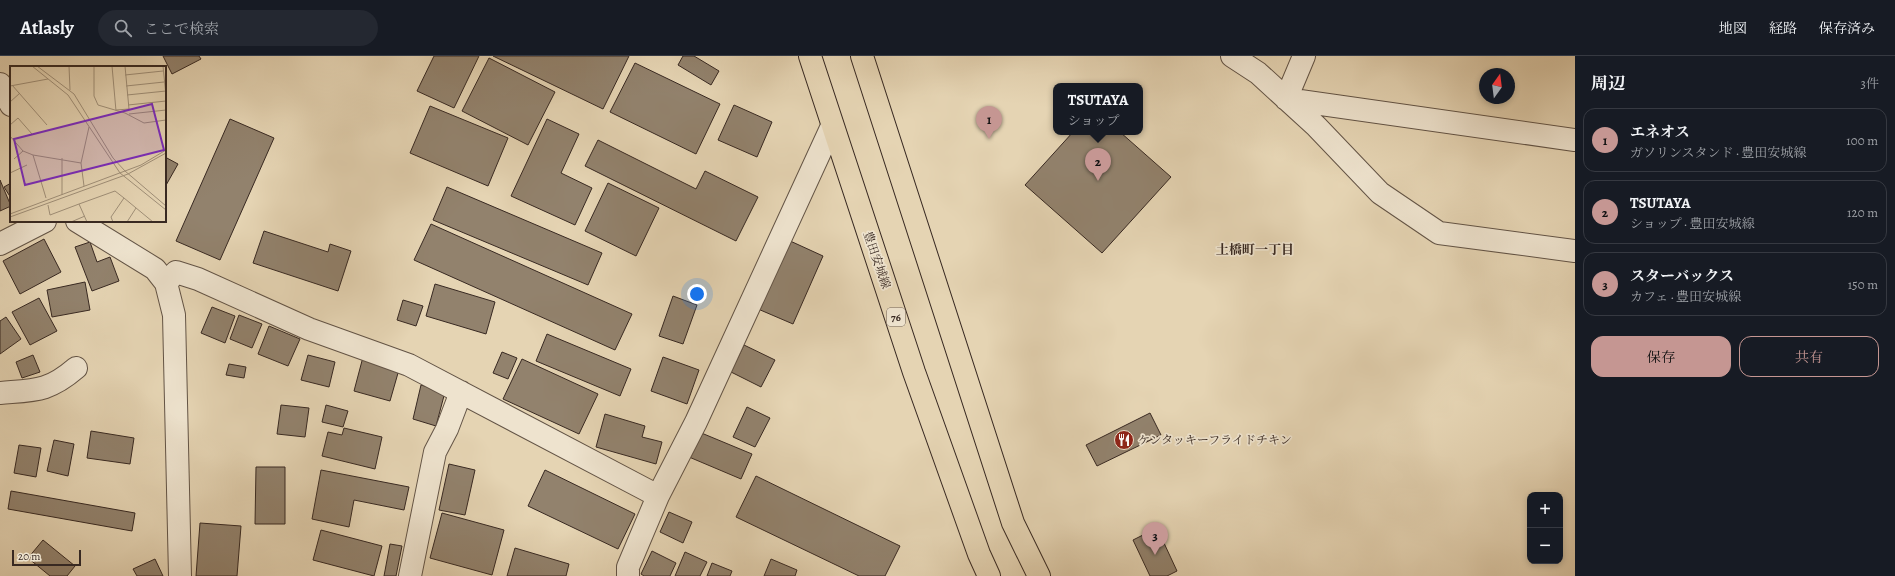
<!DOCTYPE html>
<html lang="ja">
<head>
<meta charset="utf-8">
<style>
  :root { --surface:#171b24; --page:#242831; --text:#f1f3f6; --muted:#9ea1a6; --line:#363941; --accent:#c59692 }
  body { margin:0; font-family:Alegreya,"Noto Serif JP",serif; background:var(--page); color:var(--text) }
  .controls { position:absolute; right:12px; bottom:12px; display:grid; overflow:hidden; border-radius:8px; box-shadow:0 2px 6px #0003 }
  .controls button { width:36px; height:36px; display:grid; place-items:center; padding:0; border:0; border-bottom:1px solid var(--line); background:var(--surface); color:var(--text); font:20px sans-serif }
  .compass { position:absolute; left:1479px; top:12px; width:36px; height:36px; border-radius:50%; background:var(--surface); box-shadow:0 2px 6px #0003; rotate:14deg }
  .scale { position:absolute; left:12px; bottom:10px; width:69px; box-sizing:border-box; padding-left:4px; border:2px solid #382922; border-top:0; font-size:11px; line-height:14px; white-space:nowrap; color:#382922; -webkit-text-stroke:3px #eee3ce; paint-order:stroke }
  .you { position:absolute; left:697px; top:238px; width:14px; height:14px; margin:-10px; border:3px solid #fff; border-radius:50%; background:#1a73e8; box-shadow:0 0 0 6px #1a73e833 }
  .badge { display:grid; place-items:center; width:26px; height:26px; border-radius:50%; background:var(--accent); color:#111; font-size:13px; font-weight:700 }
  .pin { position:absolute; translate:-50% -33px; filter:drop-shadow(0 1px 2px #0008) }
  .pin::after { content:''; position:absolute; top:21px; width:14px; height:12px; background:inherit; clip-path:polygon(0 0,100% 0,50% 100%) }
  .popup { position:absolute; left:1053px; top:27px; width:90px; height:52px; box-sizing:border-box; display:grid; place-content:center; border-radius:8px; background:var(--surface); filter:drop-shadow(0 1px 3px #0005); font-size:13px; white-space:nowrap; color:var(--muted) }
  .popup b { font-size:15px; color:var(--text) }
  .popup::after { content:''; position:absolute; left:50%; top:100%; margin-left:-8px; border:8px solid transparent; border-top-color:var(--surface) }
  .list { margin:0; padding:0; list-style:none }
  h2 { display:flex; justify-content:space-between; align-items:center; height:52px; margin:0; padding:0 16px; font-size:17px }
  h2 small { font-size:13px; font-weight:400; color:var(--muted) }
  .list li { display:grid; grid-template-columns:26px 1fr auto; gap:12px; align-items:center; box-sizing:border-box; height:64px; margin:0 8px 8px; padding:0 8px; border:1px solid var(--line); border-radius:12px }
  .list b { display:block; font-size:15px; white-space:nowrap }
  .list p { margin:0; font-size:13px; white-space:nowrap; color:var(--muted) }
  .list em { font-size:13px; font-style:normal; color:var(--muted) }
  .actions { display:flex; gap:8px; padding:12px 16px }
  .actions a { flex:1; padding:9px 0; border:1px solid var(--accent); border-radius:12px; text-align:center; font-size:14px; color:var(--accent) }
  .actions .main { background:var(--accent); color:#111 }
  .icon { flex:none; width:22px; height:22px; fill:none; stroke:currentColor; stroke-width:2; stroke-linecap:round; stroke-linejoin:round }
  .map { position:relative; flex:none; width:1575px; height:520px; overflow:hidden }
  header { display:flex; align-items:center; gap:24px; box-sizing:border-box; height:56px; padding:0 20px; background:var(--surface); border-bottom:1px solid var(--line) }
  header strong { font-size:19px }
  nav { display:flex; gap:22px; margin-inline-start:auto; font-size:14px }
  .search { width:280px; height:36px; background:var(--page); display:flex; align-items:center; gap:10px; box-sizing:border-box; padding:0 14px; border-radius:22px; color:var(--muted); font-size:15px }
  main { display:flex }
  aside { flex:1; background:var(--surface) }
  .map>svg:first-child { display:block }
</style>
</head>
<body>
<header>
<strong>Atlasly</strong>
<div class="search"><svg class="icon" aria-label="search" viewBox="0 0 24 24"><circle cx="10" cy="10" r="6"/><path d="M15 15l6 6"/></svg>ここで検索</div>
<nav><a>地図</a><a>経路</a><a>保存済み</a></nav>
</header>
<main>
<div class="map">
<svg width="1575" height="520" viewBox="0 0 1575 520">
  <rect width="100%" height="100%" fill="#e5d4b3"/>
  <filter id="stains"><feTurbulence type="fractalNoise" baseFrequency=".005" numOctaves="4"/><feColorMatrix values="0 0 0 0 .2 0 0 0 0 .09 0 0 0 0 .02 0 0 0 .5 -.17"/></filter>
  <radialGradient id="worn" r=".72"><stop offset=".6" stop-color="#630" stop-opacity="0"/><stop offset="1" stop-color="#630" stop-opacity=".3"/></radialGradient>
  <path fill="#92826d" stroke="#382922" d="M 163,0 L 199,0 L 201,3 L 172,18 Z
    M 434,0 L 479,0 L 454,52 L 417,35 Z
    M 493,0 L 629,0 L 603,53 Z
    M 683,0 L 694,0 L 719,15 L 711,29 L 678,9 Z
    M 489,2 L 555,36 L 528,89 L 462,55 Z
    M 635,7 L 720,48 L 696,98 L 610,56 Z
    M 734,49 L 772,66 L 757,101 L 718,84 Z
    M 430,50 L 508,82 L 488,130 L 410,97 Z
    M 230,63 L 274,82 L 220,204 L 176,185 Z
    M 547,63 L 579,78 L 561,117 L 592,132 L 575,169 L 511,140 Z
    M 1073,76 L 1120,76 L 1171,121 L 1102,197 L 1025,129 Z
    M 598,84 L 696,133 L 705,115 L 758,141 L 736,185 L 585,110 Z
    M 165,101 L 178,108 L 165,131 Z
    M 0,124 L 11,150 L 0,155 Z
    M 11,127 L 11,142 L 4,131 Z
    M 608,127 L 659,152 L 636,200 L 585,175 Z
    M 447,131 L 602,197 L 588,229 L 433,164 Z
    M 431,168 L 632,258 L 615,294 L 414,204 Z
    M 264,175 L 328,196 L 330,188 L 351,195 L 338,235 L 253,207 Z
    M 44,183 L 61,216 L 20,238 L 3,205 Z
    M 788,184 L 823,200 L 793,268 L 758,253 Z
    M 90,186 L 97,206 L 110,201 L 119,225 L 92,235 L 75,191 Z
    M 85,226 L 90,254 L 52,261 L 47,234 Z
    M 435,228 L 495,246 L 486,278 L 426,260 Z
    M 673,240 L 697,249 L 683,288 L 659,280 Z
    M 39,242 L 57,275 L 30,289 L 12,256 Z
    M 403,244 L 423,250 L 416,270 L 397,264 Z
    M 212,251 L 235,260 L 225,287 L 201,277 Z
    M 239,259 L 262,268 L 252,292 L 230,283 Z
    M 6,261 L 21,283 L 0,298 L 0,265 Z
    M 269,270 L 300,283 L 288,310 L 258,298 Z
    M 547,278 L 631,313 L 620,340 L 536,305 Z
    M 744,289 L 775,304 L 761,331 L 731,316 Z
    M 502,296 L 517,302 L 508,323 L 493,317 Z
    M 33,299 L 40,316 L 22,322 L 16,306 Z
    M 308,299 L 335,306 L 329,331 L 301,324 Z
    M 363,301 L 400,310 L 390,345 L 354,335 Z
    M 663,301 L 699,314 L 687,348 L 651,335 Z
    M 522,303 L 598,338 L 579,378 L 503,343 Z
    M 229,308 L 246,311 L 244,322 L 226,319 Z
    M 421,329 L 445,336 L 436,370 L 413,363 Z
    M 281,349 L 309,352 L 305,381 L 277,378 Z
    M 326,349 L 348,355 L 343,371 L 322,366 Z
    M 747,351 L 770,362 L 755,391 L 733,381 Z
    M 1150,357 L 1161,379 L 1097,410 L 1086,389 Z
    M 605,358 L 645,370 L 642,381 L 662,386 L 656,408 L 596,391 Z
    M 344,372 L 382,381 L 375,413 L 322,400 L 328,376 L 342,379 Z
    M 91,375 L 134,382 L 130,408 L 87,402 Z
    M 699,376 L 752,398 L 741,423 L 689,401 Z
    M 54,384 L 74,388 L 68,420 L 47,415 Z
    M 19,389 L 41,392 L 36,421 L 14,417 Z
    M 449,408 L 475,414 L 465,459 L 439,454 Z
    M 256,411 L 285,411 L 285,468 L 255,468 Z
    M 321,414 L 409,431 L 404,454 L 354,444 L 349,471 L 312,463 Z
    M 545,414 L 635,458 L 618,493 L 528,450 Z
    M 756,420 L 900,490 L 885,520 L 859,520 L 736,461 Z
    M 11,435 L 135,457 L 132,475 L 8,453 Z
    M 669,456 L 692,466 L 683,487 L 660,476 Z
    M 442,457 L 504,474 L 492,519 L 430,502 Z
    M 200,467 L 241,470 L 237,520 L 196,520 Z
    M 1157,472 L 1177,515 L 1167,520 L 1150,520 L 1133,484 Z
    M 321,474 L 382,490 L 374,520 L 313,504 Z
    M 43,484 L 75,510 L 67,520 L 50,520 L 28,502 Z
    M 390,488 L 402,490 L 396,520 L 384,520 Z
    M 515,492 L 569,508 L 566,520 L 507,520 Z
    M 652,495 L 676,507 L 670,520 L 644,520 L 641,518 Z
    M 685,496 L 707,506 L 700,520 L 675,520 Z
    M 155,503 L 163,520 L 137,520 L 133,513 Z
    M 771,503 L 797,514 L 795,520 L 764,520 Z
    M 712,507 L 732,515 L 730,520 L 707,520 Z"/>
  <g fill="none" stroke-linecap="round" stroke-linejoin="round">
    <defs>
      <path id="minor" d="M 1232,0 L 1258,17 L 1316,70 L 1380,137 L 1439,177 L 1575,195
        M 1304,0 L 1286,43 L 1575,84
        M 0,28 L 11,49
        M 77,165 L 155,213 L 166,227 L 174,259 L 180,520
        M 0,188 L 45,165
        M 166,227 L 176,216 L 198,223 L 309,273 L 409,309 L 658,440 L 696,366 L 832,70
        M 0,337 C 35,334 48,336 76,312
        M 410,520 L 435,396 L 447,373 L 461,336
        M 628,520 L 628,511 L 658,440"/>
      <path id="major" d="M 810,0 L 914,316 L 979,498 L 989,520
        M 862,0 L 1013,467 L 1039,520"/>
    </defs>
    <use href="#minor" stroke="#635446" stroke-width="24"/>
    <use href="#major" stroke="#382922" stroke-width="24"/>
    <use href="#minor" stroke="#eee3ce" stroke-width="22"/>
    <use href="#major" stroke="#e5d4b3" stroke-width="22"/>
  </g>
  <defs>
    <symbol id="restaurant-disc" viewBox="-11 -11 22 22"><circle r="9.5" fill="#8f2418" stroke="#eee3ce"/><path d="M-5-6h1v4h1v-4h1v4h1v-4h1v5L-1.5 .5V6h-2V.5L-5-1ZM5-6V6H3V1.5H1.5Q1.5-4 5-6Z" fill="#fff"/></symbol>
  </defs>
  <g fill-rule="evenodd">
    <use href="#restaurant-disc" x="1113" y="373" width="22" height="22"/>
  </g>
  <g text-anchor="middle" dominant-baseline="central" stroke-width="3.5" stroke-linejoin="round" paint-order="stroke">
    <rect fill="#eee3ce" stroke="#6f6156" stroke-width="1" x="887" y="252" width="18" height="18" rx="3"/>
    <g font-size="11" font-weight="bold" fill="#382922">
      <text x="896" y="261">76</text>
    </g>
    <g font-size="12" fill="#382922" stroke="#eee3ce">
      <text transform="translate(877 204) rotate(71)">豊田安城線</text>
    </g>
    <g font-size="12" fill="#382922" stroke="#eee3ce" text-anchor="start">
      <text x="1138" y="384">ケンタッキーフライドチキン</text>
    </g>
    <g font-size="13" font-weight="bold" fill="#382922" stroke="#eee3ce">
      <text x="1255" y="193">土橋町一丁目</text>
    </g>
  </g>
  <g transform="translate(10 10)">
    <rect width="156" height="156" fill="#e5d4b3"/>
    <path fill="none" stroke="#a09079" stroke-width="1" d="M 22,0 L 58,29 L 110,107 L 156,144M 27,0 L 64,28 L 103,92 L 115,105 L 156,140M 59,0 L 60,24M 84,0 L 84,30 L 88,39 L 115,47 L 134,57 L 156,54M 102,0 L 106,45M 153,0 L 156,30M 115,9 L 153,5M 2,19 L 37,59M 0,20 L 38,13M 116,20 L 154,16M 117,29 L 156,25M 0,36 L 10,27M 118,39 L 156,35M 106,44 L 119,43 L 115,0M 119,48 L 156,44M 0,59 L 8,52 L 22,68M 0,70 L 13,85 L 23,89 L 71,97 L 79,61M 23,89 L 36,132M 52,92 L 52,129M 4,93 L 13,85M 71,97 L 74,120M 0,107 L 17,99M 69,138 L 105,125 L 114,132M 38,139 L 40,149 L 69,138 L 77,156M 0,148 L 131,99 L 156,84M 0,151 L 118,108 L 156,87M 61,156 L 75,150M 103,156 L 101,151 L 114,132 L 143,156M 117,156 L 126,142"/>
    <path fill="#7b2cbf" fill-opacity="0.15" stroke="#7b2cbf" stroke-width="2" d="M 142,38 L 154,84 L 15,119 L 4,73 Z"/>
    <rect width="156" height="156" fill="none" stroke="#382922" stroke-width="2"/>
  </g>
  <rect width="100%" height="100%" filter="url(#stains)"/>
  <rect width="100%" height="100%" fill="url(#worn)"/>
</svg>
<div class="controls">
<button>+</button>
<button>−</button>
</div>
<svg class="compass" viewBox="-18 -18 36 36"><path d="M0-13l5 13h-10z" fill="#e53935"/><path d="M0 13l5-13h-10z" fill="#9ea1a6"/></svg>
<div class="scale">20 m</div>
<div class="you"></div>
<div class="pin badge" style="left:989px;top:83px">1</div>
<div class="pin badge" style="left:1098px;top:125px">2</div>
<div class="popup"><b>TSUTAYA</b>ショップ</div>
<div class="pin badge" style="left:1155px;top:499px">3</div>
</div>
<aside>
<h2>周辺<small>3件</small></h2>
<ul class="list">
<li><span class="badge">1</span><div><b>エネオス</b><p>ガソリンスタンド · 豊田安城線</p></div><em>100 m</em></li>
<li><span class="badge">2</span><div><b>TSUTAYA</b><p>ショップ · 豊田安城線</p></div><em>120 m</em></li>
<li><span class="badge">3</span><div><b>スターバックス</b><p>カフェ · 豊田安城線</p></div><em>150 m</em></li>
</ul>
<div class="actions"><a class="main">保存</a><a>共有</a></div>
</aside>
</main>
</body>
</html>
